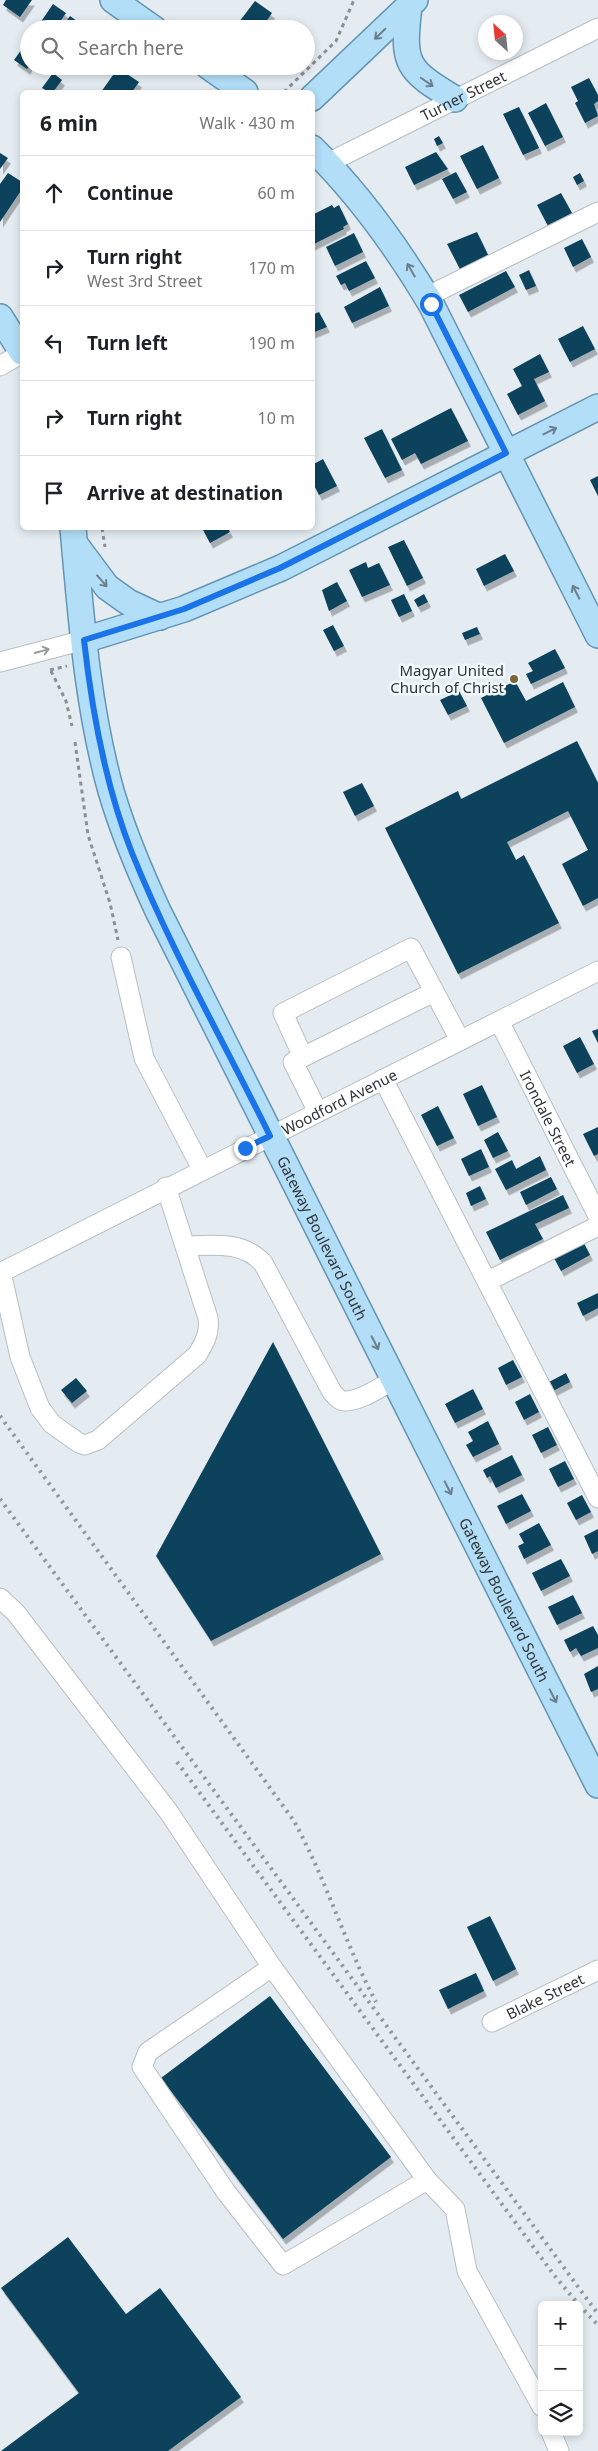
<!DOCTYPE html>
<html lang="en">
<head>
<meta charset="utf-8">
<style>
  :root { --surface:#fff; --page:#f2f2f2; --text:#202124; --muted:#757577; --line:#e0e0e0 }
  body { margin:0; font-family:"Noto Sans",sans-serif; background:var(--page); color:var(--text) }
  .controls { position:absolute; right:15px; bottom:15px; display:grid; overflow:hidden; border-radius:8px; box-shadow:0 2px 8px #0003 }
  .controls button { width:45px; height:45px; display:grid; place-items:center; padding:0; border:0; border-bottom:1px solid var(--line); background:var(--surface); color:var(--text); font:25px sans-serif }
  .compass { position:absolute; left:478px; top:15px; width:45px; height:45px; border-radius:50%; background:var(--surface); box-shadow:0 2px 8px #0003; rotate:333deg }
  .stop { position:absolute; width:15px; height:15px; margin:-11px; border:4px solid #1a73e8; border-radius:50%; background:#fff }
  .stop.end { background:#1a73e8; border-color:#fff; box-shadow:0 1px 5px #0008 }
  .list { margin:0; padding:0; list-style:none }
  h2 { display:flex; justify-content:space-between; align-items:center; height:65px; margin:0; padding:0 20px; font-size:21px }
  h2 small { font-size:16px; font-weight:400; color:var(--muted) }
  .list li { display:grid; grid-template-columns:32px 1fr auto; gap:15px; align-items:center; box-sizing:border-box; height:75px; padding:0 20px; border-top:1px solid var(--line) }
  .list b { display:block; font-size:19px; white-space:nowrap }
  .list p { margin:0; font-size:16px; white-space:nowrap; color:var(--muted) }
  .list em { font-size:16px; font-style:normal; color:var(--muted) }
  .icon { flex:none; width:28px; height:28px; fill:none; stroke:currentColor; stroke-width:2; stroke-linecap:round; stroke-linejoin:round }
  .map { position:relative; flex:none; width:598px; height:2451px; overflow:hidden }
  .search { position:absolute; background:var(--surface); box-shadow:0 2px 8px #0003; left:20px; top:20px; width:295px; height:55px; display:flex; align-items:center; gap:12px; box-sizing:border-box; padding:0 18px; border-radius:28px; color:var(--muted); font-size:19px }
  .panel { position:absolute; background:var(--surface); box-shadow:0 2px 8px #0003; left:20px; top:90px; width:295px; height:440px; border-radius:8px }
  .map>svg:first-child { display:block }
</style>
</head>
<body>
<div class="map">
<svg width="598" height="2451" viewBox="0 0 598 2451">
  <defs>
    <filter id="shadow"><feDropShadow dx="3" dy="5.5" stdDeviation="0" flood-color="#0004"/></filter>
  </defs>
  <rect width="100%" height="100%" fill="#e4ecf2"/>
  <path fill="#0a425d" filter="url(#shadow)" d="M 6,0 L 32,0 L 20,17 L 3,5 Z
    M 255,1 L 272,13 L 261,29 L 240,29 L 236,26 Z
    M 53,4 L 66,13 L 55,29 L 36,29 Z
    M 70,16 L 88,29 L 61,29 Z
    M 29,39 L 29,67 L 27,69 L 14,60 Z
    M 118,68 L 139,82 L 132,92 L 101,92 Z
    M 53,73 L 62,80 L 53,92 L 49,92 L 42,88 Z
    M 589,78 L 598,95 L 598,101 L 594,104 L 598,116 L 585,123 L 575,103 L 578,101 L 571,87 Z
    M 546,103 L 563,137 L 545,146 L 528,113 Z
    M 519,107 L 539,148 L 523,155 L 503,114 Z
    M 439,136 L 443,143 L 437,146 L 434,139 Z
    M 483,145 L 499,178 L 477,189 L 460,156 Z
    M 436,152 L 448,169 L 414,185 L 405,167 Z
    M 0,153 L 8,158 L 0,169 Z
    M 456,172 L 467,192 L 453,199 L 442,179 Z
    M 8,173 L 22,182 L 22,189 L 0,222 L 0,184 Z
    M 580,173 L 584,181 L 577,185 L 573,177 Z
    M 561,193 L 572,213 L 548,226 L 537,205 Z
    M 332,205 L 334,208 L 339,205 L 348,224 L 343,227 L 344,229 L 312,245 L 312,215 Z
    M 477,232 L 490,259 L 462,273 L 447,244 Z
    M 354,233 L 363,252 L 335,266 L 326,247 Z
    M 582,239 L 591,257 L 573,267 L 564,248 Z
    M 366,261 L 375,278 L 349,291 L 345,283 L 341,285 L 336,276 Z
    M 529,270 L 536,286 L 526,290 L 519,275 Z
    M 506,271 L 515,287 L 468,312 L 459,295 Z
    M 380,287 L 389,306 L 352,323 L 344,307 Z
    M 319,312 L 327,327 L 312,333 L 312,315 Z
    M 583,326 L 595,349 L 570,362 L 558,339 Z
    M 540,354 L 549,372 L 534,379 L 545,401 L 518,415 L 507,394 L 522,386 L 513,369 Z
    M 451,408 L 468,441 L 421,464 L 415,453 L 402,460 L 391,439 Z
    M 382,429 L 402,470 L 385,478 L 364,438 Z
    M 323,459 L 337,486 L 319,495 L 312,481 L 312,465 Z
    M 598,476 L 598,496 L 590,480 Z
    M 202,528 L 228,528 L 230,532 L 210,543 Z
    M 404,540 L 423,578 L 407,586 L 388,547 Z
    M 505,554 L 514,571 L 484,586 L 476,569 Z
    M 366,562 L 368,568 L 379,563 L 390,585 L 362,597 L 349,570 Z
    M 337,582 L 347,601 L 329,611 L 322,590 Z
    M 404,594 L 412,611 L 399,617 L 391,600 Z
    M 424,594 L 428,602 L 418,607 L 414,600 Z
    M 333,625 L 344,646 L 334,651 L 323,630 Z
    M 477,627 L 480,634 L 465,640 L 462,633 Z
    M 555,649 L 565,668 L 531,684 L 526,674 L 533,671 L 528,663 Z
    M 515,681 L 526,701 L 563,682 L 575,707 L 504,743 L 481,698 Z
    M 459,691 L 467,706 L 448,715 L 440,700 Z
    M 577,741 L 598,783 L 598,898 L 583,906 L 562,864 L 588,850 L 568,811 L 507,842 L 516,860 L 524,855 L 559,923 L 458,974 L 385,828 L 458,791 L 461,799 Z
    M 362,783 L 374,806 L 355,816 L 343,792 Z
    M 598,1029 L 598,1043 L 592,1031 Z
    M 580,1037 L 594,1064 L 577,1073 L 563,1046 Z
    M 482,1085 L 497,1117 L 478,1126 L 463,1094 Z
    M 438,1106 L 454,1138 L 437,1146 L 421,1115 Z
    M 598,1127 L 598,1154 L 594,1156 L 583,1134 Z
    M 498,1132 L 508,1151 L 493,1158 L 484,1140 Z
    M 481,1149 L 489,1167 L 469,1176 L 461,1159 Z
    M 540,1156 L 546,1170 L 506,1190 L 495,1169 L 512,1160 L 516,1169 Z
    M 551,1177 L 557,1189 L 526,1205 L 520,1192 Z
    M 480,1186 L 486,1199 L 471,1206 L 466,1193 Z
    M 563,1195 L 569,1208 L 535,1224 L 543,1239 L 500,1260 L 486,1232 Z
    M 584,1243 L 590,1255 L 561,1271 L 554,1258 Z
    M 598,1293 L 598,1308 L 583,1316 L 577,1303 Z
    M 273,1342 L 381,1554 L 211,1641 L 156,1556 Z
    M 513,1360 L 522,1377 L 506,1385 L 498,1368 Z
    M 566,1373 L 570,1382 L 553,1391 L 549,1382 Z
    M 76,1378 L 87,1391 L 72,1403 L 61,1390 Z
    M 473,1389 L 483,1409 L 455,1423 L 445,1404 Z
    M 530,1394 L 539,1412 L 524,1420 L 515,1402 Z
    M 488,1421 L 499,1444 L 473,1457 L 466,1445 L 473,1441 L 468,1432 Z
    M 548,1427 L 557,1445 L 541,1453 L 532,1435 Z
    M 512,1455 L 522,1475 L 496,1488 L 490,1476 L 487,1478 L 483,1470 Z
    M 565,1461 L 574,1479 L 558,1487 L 549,1469 Z
    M 522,1494 L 531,1511 L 506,1524 L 497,1506 Z
    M 582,1495 L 591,1512 L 576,1520 L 567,1503 Z
    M 539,1523 L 551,1545 L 524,1559 L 518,1546 L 524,1543 L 519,1534 Z
    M 598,1529 L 598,1551 L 592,1554 L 584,1536 Z
    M 561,1559 L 570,1576 L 541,1591 L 532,1573 Z
    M 573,1595 L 582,1613 L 557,1625 L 548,1607 Z
    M 593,1626 L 598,1635 L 598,1648 L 581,1656 L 576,1648 L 570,1652 L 564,1640 Z
    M 598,1666 L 598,1689 L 591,1692 L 584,1674 Z
    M 490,1916 L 516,1969 L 493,1981 L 467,1927 Z
    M 476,1973 L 484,1991 L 448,2009 L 439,1990 Z
    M 270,1996 L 391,2157 L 283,2239 L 161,2078 Z
    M 68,2237 L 126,2314 L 160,2288 L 241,2397 L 168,2451 L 1,2451 L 79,2393 L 1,2288 Z"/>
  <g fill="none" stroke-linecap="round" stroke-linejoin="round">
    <defs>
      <g id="minor">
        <path id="s1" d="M 328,163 L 598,28"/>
        <path d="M 426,297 L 598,212"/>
        <path d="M 0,366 L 22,353"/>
        <path d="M 0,662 L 84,640"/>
        <path d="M 121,957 L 144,1058 L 202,1169"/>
        <path id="s2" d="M 499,1021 L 598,1216"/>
        <path d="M 303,1057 L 434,992"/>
        <path d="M 383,1079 L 598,1498"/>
        <path d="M 318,1112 L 293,1062 L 303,1057 L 283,1013 L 411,948 L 460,1040"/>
        <path d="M 185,1246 C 213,1245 243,1241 263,1263 L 332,1392 C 336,1396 339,1401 345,1401 C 361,1401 380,1387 394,1380"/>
        <path d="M 1,1272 L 20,1357 L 40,1408 L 52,1424 L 79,1443 L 85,1445 L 98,1440 L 197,1355 C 205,1342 210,1333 208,1318 L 166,1187"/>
        <path id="s3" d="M 0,1273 L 598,971"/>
        <path d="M 488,1281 L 598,1226"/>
        <path d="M 0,1598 L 16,1613 L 168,1811 L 272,1967 L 148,2052 L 142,2067 L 226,2192 L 283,2265 L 427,2180 L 455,2209 L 467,2271 L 542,2407"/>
        <path d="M 272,1967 L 427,2180"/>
        <path id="s4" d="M 492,2022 L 598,1970"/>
        <path d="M 551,2432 L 559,2451"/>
      </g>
      <g id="major">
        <path d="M 113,0 L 154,29"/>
        <path d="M 409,6 C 402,65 406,69 455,99"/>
        <path d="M 208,66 L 245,92"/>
        <path d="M 312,98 L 415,0"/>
        <path d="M 312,148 C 360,195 397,247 431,304 L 598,635"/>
        <path d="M 0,317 L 22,352"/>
        <path id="s5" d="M 73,528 C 81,616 87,705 111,791 C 123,832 140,872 158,911 L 598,1785"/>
        <path d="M 75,544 L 107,587 L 128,602 L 160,617"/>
        <path d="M 84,640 L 184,609 L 281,568 L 598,407"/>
      </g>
    </defs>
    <use href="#minor" stroke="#b7bec4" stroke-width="21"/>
    <use href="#major" stroke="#6494b2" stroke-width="28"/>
    <path stroke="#8a9094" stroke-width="3" stroke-dasharray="4 4" stroke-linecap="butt" d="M 284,92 L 336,41 L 354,0
      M 102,528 L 105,547
      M 50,670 L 67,666
      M 51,671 L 66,701 L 72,726
      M 75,742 L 88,835 L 110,903 L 118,940"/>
    <use href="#minor" stroke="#fff" stroke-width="19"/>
    <use href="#major" stroke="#b2def8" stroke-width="25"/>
    <path stroke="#92989c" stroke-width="4" stroke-dasharray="2.5 5" stroke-linecap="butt" d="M 0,1416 L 294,1821 C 326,1879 345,1944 376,2002
      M 0,1499 L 598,2314
      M 177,1762 L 554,2275 L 579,2305
      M 579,2305 L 598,2325"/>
  </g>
  <defs><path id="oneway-shaft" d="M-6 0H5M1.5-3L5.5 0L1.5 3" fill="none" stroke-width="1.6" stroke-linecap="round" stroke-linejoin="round" transform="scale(1.25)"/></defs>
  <g stroke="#6b808d">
    <use href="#oneway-shaft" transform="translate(380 34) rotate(136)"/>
    <use href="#oneway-shaft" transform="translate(427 82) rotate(35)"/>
    <use href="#oneway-shaft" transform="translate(411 270) rotate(-120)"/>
    <use href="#oneway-shaft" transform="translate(550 431) rotate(-27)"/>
    <use href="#oneway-shaft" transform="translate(102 581) rotate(49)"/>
    <use href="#oneway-shaft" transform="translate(576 592) rotate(-117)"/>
    <use href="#oneway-shaft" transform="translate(375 1343) rotate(63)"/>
    <use href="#oneway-shaft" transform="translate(448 1488) rotate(63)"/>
    <use href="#oneway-shaft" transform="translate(553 1696) rotate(63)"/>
  </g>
  <use stroke="#989a9a" href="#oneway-shaft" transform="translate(42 651) rotate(-15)"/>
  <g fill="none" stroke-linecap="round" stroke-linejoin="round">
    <path stroke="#1a73e8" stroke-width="6" d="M 245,1148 L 270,1136 C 224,1042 171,950 132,853 C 105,785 92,712 84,640 L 184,609 L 280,568 L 506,453 L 431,304"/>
  </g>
  <circle fill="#7b6736" stroke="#f1faff" stroke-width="2" cx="514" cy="679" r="5"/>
  <g text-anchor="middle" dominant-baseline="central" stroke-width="5" stroke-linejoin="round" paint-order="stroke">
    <g font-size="15" fill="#313436" stroke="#f1faff">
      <text stroke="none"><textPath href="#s1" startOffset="151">Turner Street</textPath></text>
      <text stroke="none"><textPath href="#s3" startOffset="380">Woodford Avenue</textPath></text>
      <text stroke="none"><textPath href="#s2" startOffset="109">Irondale Street</textPath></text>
      <text stroke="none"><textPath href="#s5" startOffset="761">Gateway Boulevard South</textPath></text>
      <text stroke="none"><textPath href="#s5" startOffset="1166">Gateway Boulevard South</textPath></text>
      <text stroke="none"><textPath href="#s4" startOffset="59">Blake Street</textPath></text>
    </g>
    <g font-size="15" fill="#313436" stroke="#f1faff" text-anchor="end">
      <text x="504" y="670">Magyar United<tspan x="504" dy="17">Church of Christ</tspan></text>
    </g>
  </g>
</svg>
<div class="controls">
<button>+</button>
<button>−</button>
<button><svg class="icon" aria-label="layers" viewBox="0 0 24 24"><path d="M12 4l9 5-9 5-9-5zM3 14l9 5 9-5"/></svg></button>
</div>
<svg class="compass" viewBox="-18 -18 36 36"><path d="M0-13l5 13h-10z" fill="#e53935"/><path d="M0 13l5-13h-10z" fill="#757577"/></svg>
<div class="stop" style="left:431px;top:304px"></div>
<div class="stop end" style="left:245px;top:1148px"></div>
<div class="search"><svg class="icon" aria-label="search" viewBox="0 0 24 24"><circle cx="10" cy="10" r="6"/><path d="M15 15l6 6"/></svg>Search here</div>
<section class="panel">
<h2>6 min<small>Walk · 430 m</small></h2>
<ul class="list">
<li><svg class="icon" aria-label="ahead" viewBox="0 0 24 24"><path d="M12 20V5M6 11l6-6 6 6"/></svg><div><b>Continue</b></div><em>60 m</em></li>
<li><svg class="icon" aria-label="right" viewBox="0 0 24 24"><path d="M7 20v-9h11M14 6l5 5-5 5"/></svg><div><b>Turn right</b><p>West 3rd Street</p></div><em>170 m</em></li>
<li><svg class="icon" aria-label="left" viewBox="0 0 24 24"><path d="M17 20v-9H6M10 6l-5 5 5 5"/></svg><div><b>Turn left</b></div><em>190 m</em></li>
<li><svg class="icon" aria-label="right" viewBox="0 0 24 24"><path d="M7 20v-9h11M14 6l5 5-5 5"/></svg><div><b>Turn right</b></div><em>10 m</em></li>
<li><svg class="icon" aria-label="arrive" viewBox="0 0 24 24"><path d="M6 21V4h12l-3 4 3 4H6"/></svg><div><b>Arrive at destination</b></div></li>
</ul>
</section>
</div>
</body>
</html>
